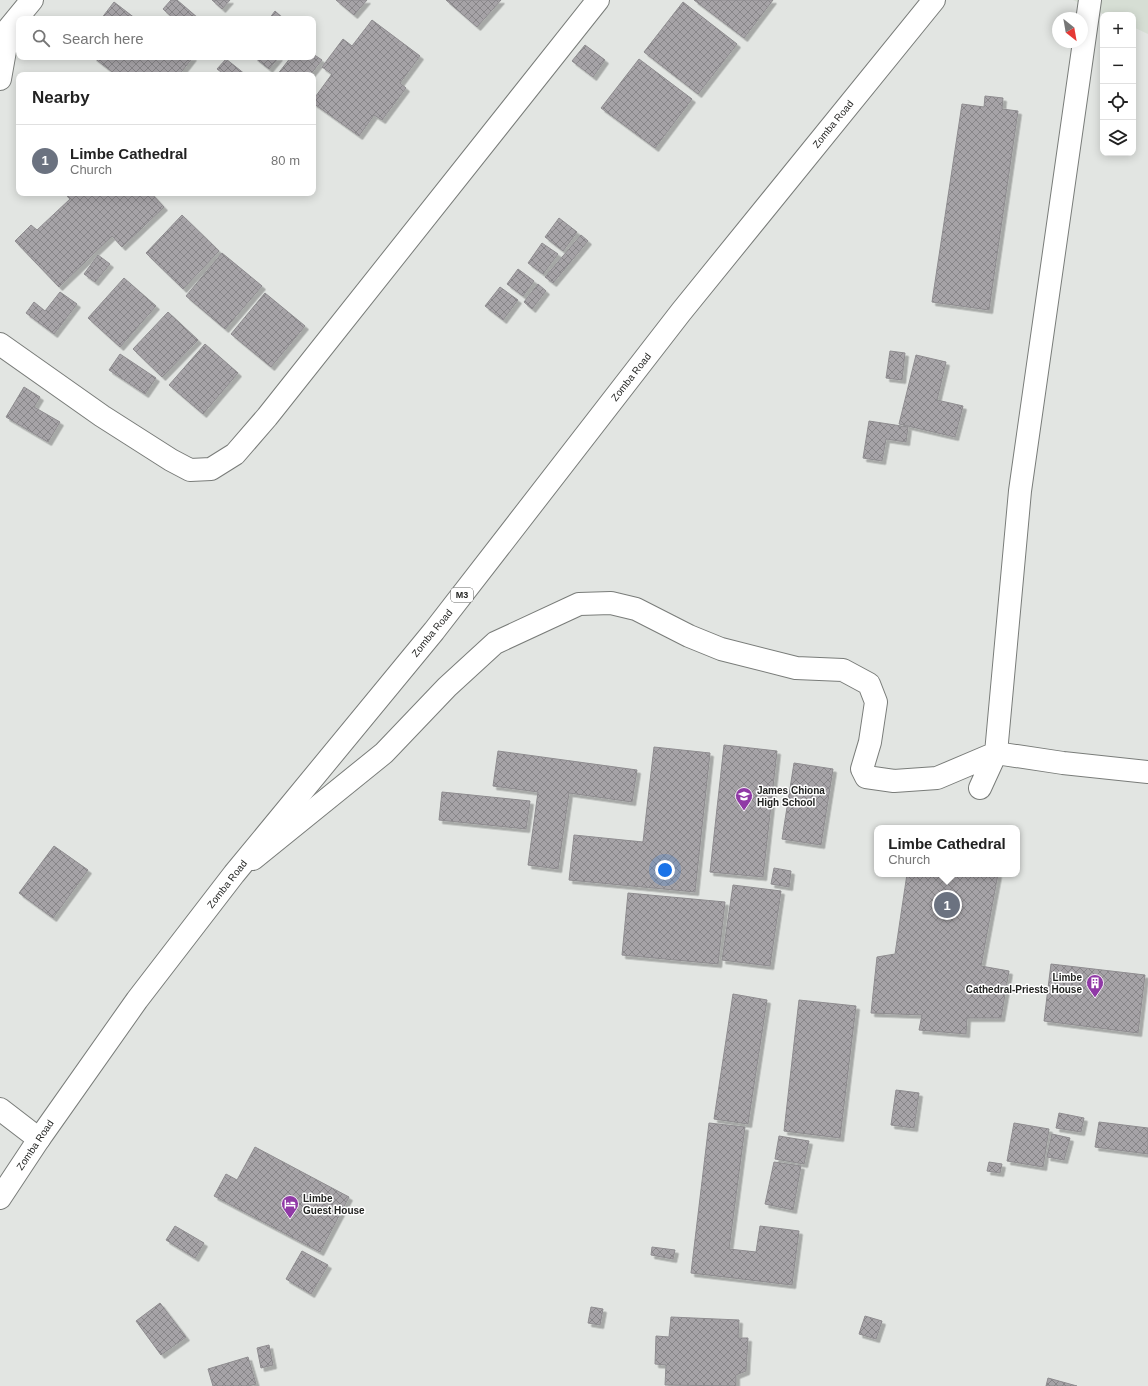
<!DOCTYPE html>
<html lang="en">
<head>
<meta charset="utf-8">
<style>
  :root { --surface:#fff; --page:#f6f6f6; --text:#222; --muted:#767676; --line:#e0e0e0; --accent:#2563eb }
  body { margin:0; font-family:Helvetica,sans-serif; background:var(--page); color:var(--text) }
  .controls { position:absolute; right:12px; top:12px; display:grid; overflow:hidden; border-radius:8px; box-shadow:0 2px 10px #0003 }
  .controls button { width:36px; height:36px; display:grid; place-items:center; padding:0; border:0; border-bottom:1px solid var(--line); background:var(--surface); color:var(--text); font:20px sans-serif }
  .compass { position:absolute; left:1052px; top:12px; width:36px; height:36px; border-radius:50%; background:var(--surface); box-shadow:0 2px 10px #0003; rotate:149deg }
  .you { position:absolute; left:665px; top:870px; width:14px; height:14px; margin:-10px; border:3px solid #fff; border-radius:50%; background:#1a73e8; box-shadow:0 0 0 6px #1a73e833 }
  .badge { display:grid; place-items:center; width:26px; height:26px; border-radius:50%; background:var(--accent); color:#fff; font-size:13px; font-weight:700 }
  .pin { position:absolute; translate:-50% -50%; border:2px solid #fff; box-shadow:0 1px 4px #0006 }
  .popup { position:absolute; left:874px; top:825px; width:146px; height:52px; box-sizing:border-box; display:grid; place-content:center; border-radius:8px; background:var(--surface); filter:drop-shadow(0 1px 3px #0005); font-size:13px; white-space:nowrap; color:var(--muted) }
  .popup b { font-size:15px; color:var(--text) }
  .popup::after { content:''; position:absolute; left:50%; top:100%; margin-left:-8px; border:8px solid transparent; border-top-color:var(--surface) }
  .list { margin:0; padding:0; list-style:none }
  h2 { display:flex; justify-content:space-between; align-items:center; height:52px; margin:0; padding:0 16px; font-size:17px }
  h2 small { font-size:13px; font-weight:400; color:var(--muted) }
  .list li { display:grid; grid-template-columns:26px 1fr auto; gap:12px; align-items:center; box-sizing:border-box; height:72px; padding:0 16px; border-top:1px solid var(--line) }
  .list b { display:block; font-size:15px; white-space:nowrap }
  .list p { margin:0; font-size:13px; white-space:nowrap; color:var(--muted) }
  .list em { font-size:13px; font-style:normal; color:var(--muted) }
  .icon { flex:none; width:22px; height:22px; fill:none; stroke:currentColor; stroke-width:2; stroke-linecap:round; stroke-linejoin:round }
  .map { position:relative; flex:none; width:1148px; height:1386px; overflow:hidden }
  .search { position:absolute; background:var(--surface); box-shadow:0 2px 10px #0003; left:16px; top:16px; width:300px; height:44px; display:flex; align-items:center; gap:10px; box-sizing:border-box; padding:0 14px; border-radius:8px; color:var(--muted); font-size:15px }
  .panel { position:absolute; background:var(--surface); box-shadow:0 2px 10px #0003; left:16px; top:72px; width:300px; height:124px; border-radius:8px }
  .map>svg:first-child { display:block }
</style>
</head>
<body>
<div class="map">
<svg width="1148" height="1386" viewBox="0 0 1148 1386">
  <defs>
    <pattern id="building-cross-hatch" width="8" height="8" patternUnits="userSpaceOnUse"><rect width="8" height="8" fill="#a6a3a7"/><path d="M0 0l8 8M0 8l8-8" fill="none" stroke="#878588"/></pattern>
    <filter id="shadow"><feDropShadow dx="3.5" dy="3.5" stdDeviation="0" flood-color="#0004"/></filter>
  </defs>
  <rect width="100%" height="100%" fill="#e2e5e2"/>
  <path fill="#d6ded4" d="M 1073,0 L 1148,0 L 1148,34 L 1133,27 L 1133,15 L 1106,15 Z"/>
  <path fill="url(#building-cross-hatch)" stroke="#8e8c8f" filter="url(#shadow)" d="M 171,0 L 177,0 L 198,18 L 174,19 L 163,9 Z
    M 212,0 L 230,0 L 222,9 Z
    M 336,0 L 367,0 L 354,15 Z
    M 446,0 L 501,0 L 477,27 Z
    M 694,0 L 773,0 L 744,38 Z
    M 114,2 L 136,19 L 101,19 Z
    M 683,2 L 737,44 L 698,94 L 644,52 Z
    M 275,11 L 284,19 L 269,19 Z
    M 372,20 L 420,56 L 400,83 L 406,88 L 382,120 L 374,115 L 359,136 L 313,103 L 313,100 L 332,74 L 322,67 L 343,39 L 352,46 Z
    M 585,45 L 605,60 L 593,77 L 572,61 Z
    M 313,54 L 322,60 L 310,75 L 277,75 L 291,57 L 313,57 Z
    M 93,57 L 193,57 L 179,75 L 142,75 L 138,72 L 136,75 L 116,75 Z
    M 254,57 L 279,57 L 269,69 Z
    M 226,59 L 246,75 L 225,75 L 217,69 Z
    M 639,59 L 692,99 L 655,148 L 601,108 Z
    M 985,96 L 1003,98 L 1002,109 L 1018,111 L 989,310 L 932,302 L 962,104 L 984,107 Z
    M 64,193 L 151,193 L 164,207 L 122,247 L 112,236 L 59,287 L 15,241 L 31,225 L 37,230 L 70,199 Z
    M 182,215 L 219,251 L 183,289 L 146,253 Z
    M 559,218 L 577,232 L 563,251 L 545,237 Z
    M 581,235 L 588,241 L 553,283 L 545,277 Z
    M 542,243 L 558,254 L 543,274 L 528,263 Z
    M 222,253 L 262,286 L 225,329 L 186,296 Z
    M 98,255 L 110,264 L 95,282 L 84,274 Z
    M 518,269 L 534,281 L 523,296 L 507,284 Z
    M 124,278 L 156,306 L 120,347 L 88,318 Z
    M 538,284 L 546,291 L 532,309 L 524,302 Z
    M 500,287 L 518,300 L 503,320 L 485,306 Z
    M 60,292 L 77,304 L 54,334 L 26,313 L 34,302 L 45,311 Z
    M 265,293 L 305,326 L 271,367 L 231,334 Z
    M 168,312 L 198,340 L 162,377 L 133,349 Z
    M 205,344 L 238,373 L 203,414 L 169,385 Z
    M 890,351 L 905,353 L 902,380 L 886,378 Z
    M 120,354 L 156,378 L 145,394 L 109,370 Z
    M 916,355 L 946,362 L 937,400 L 963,406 L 955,437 L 899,424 Z
    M 24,387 L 40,397 L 34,407 L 60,422 L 48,442 L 6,417 Z
    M 869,421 L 908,427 L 906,442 L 886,439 L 882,461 L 863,458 Z
    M 724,745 L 777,751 L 763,877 L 710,872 Z
    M 654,747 L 710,753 L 695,892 L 569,880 L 574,835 L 643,842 Z
    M 498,751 L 637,770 L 632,802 L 569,793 L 558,869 L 528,865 L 538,792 L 493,786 Z
    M 794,763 L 833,769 L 821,845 L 782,839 Z
    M 442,792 L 530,801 L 526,829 L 439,820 Z
    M 54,846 L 88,870 L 53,918 L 19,893 Z
    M 774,868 L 791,871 L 789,887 L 771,884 Z
    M 907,874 L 998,874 L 981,966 L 1009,971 L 1001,1018 L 967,1018 L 966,1034 L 919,1030 L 922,1015 L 871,1013 L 877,957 L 895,954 Z
    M 733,885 L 781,891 L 770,966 L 722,960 Z
    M 628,893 L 725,902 L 718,964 L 622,955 Z
    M 1051,964 L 1145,975 L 1138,1033 L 1044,1021 Z
    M 733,994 L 767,1000 L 748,1124 L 714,1119 Z
    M 799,1000 L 856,1006 L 840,1138 L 784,1131 Z
    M 896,1090 L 919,1093 L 914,1128 L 891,1125 Z
    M 1059,1113 L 1084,1118 L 1081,1132 L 1056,1128 Z
    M 1099,1122 L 1148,1128 L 1148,1154 L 1095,1147 Z
    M 709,1123 L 745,1127 L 729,1249 L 756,1252 L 760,1226 L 799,1231 L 792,1285 L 691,1273 Z
    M 1014,1123 L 1049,1129 L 1043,1167 L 1007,1161 Z
    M 1052,1134 L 1070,1138 L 1064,1160 L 1047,1157 Z
    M 779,1136 L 809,1141 L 804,1164 L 775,1159 Z
    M 255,1147 L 349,1197 L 320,1252 L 214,1196 L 226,1174 L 237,1180 Z
    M 774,1162 L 801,1166 L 793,1210 L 765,1204 Z
    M 989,1162 L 1002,1164 L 1000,1173 L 987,1171 Z
    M 175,1226 L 204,1243 L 195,1258 L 166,1240 Z
    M 652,1247 L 675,1250 L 673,1259 L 651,1255 Z
    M 302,1251 L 328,1265 L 311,1294 L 286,1279 Z
    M 160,1303 L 186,1337 L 161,1355 L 136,1321 Z
    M 591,1307 L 603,1309 L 600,1325 L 588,1323 Z
    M 865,1316 L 882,1321 L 876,1339 L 859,1334 Z
    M 671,1317 L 739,1320 L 738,1338 L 748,1338 L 746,1371 L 736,1375 L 736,1386 L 665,1385 L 666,1365 L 655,1364 L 656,1336 L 669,1337 Z
    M 269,1345 L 273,1365 L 261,1368 L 257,1348 Z
    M 248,1357 L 256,1384 L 248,1386 L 213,1386 L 208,1369 Z
    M 1048,1378 L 1077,1386 L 1046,1386 Z"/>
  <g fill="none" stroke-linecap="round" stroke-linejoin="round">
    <defs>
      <path id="minor" d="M 0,79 L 9,28 L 32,0
        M 0,344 L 102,416 L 171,460 L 190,470 L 211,469 L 235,454 L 267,417 L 598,0
        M 980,788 L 996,753 L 1020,491 L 1090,0
        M 253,859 L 384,753 L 447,687 L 495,643 L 579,604 L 611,603 L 636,609 L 689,636 L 721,649 L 796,668 L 843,670 L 869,684 L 876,702 L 870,742 L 862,769 L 866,777 L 894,781 L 937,778 L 996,753 L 1063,763 L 1148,772
        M 0,1109 L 39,1139"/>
      <path id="highway" d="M 0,1198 L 39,1139 L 137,1000 L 234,874 L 434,631 L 681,312 L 934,0"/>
    </defs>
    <use href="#minor" stroke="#797c79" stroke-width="24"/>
    <use href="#highway" stroke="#797c79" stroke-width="24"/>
    <use href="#minor" stroke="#fff" stroke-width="22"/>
    <use href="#highway" stroke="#fff" stroke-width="22"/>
  </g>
  <defs>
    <symbol id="school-pin" viewBox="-11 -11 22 30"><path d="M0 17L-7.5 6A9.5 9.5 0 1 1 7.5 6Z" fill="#9039a6" stroke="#fff"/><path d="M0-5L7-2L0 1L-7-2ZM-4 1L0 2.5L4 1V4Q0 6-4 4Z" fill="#fff"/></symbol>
    <symbol id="building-pin" viewBox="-11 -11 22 30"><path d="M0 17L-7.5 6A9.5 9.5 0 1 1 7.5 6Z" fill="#9039a6" stroke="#fff"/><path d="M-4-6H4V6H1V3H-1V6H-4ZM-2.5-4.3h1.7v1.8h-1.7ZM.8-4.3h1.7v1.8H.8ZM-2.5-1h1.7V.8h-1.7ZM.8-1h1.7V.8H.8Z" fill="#fff"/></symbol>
    <symbol id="hotel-pin" viewBox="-11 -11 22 30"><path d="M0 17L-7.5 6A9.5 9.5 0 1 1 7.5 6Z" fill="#9039a6" stroke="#fff"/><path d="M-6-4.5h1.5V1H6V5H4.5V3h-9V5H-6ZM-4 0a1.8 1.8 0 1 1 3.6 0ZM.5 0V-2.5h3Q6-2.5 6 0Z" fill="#fff"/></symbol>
  </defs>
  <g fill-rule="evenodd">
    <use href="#school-pin" x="734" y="786" width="20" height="27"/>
    <use href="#building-pin" x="1085" y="973" width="20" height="27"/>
    <use href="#hotel-pin" x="280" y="1194" width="20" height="27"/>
  </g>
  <g text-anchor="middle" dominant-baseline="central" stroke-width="3" stroke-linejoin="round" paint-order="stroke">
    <rect fill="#fff" stroke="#656664" stroke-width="1" x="451" y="588" width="22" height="14" rx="3"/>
    <g font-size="9" font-weight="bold" fill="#232422">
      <text x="462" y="595">M3</text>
    </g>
    <g font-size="10" fill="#232422" stroke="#fff">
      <text transform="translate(833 124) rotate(-51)">Zomba Road</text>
      <text transform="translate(631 377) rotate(-52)">Zomba Road</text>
      <text transform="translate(432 633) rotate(-51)">Zomba Road</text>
      <text transform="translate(227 884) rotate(-52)">Zomba Road</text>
      <text transform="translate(35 1145) rotate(-56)">Zomba Road</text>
    </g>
    <g font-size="10" font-weight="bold" fill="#232422" stroke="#fff" text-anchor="start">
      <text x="757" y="790">James Chiona<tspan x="757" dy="12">High School</tspan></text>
      <text x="1082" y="977" text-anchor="end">Limbe<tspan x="1082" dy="12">Cathedral-Priests House</tspan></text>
      <text x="303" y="1198">Limbe<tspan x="303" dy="12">Guest House</tspan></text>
    </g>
  </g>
</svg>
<div class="controls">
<button>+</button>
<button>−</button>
<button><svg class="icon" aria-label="locate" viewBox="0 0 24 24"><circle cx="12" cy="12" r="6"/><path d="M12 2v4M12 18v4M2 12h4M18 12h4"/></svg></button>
<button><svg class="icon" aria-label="layers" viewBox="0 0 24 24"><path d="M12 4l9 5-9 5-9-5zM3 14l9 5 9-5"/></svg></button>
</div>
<svg class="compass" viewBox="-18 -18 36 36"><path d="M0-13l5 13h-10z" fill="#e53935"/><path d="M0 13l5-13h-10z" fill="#767676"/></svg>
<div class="you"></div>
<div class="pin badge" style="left:947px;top:905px;background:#6b7280">1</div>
<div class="popup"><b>Limbe Cathedral</b>Church</div>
<div class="search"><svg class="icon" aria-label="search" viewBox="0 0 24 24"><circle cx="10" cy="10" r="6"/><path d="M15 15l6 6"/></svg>Search here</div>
<section class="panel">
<h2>Nearby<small></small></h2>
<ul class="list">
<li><span class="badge" style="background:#6b7280">1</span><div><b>Limbe Cathedral</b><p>Church</p></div><em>80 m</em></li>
</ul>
</section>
</div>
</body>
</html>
